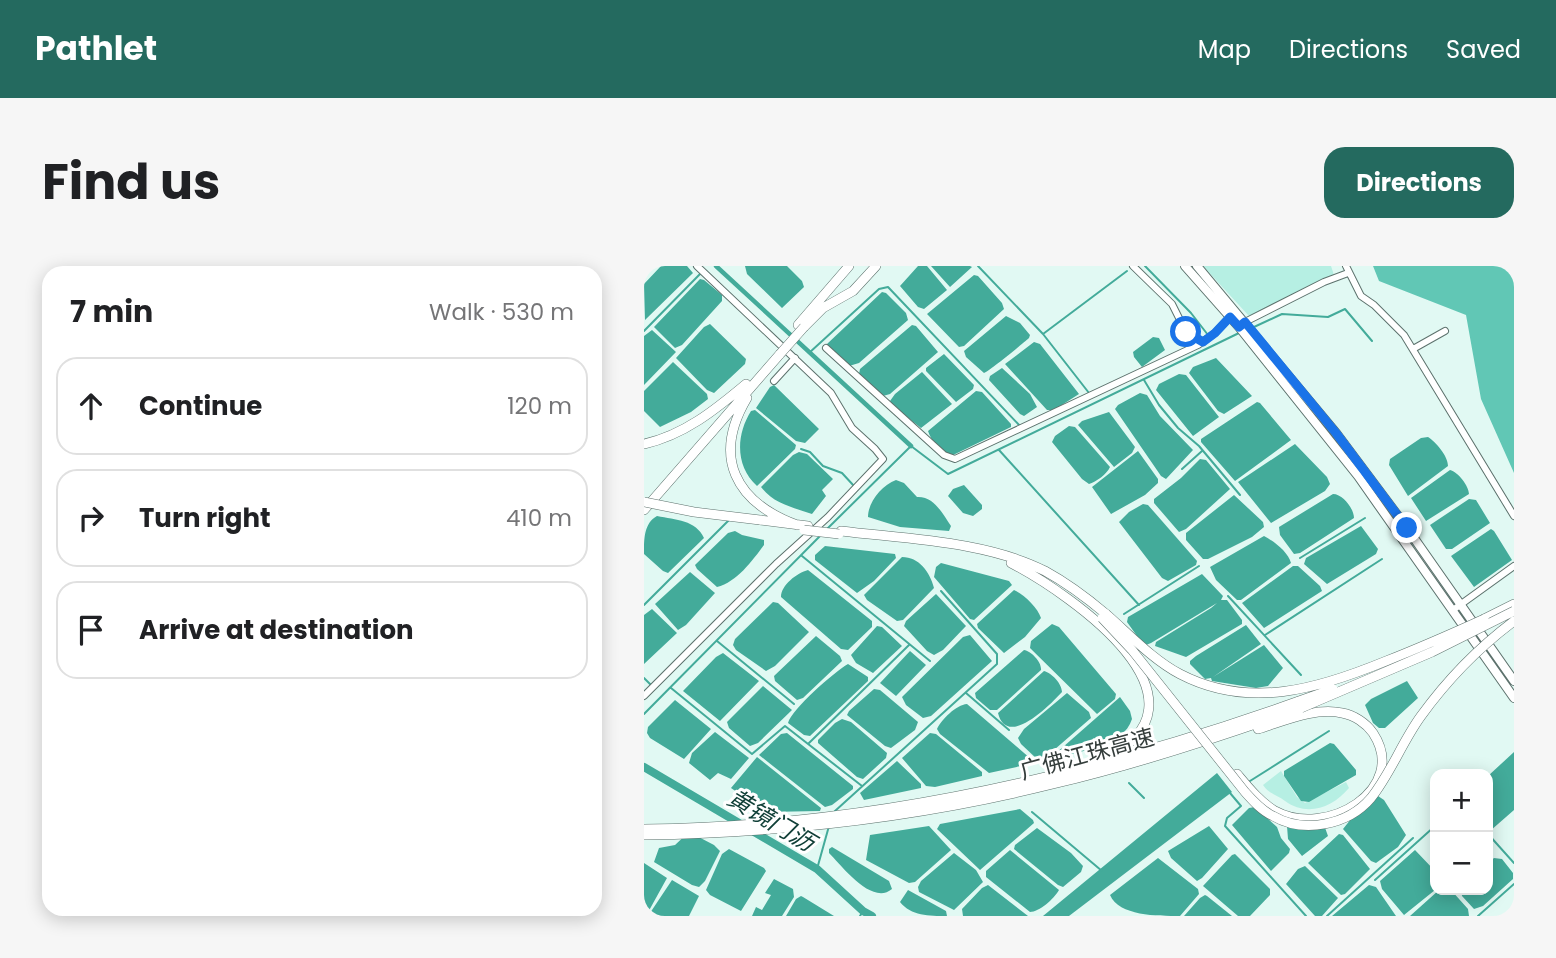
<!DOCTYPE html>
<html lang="en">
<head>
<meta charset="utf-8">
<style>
  :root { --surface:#fff; --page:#f6f6f6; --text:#202124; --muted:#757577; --line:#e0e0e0; --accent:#246a5f }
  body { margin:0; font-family:Poppins,"Noto Sans SC",sans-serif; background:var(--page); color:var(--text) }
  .controls { position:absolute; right:21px; bottom:21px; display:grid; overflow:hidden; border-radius:14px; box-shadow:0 4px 18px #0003 }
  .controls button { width:63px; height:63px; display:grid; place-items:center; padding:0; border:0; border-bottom:2px solid var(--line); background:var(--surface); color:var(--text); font:35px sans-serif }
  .stop { position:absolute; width:21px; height:21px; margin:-16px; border:5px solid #1a73e8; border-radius:50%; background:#fff }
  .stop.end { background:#1a73e8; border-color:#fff; box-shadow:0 2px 7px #0008 }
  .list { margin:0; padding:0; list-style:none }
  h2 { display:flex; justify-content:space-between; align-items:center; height:91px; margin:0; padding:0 28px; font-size:30px }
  h2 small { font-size:23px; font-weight:400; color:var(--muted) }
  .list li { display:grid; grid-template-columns:46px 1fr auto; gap:21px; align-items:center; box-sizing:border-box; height:98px; margin:0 14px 14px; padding:0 14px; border:2px solid var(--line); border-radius:21px }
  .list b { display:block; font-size:26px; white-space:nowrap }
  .list em { font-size:23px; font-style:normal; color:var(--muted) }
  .icon { flex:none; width:38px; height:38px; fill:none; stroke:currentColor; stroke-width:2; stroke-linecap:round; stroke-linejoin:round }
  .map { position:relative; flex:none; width:870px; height:650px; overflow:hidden; border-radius:21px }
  header { display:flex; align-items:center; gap:42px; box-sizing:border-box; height:98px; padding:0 35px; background:var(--accent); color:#fff }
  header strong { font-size:33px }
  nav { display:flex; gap:38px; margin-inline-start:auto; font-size:24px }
  .intro { display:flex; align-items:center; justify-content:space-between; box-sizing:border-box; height:168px; padding:0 42px }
  h1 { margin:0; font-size:49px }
  .button { padding:18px 32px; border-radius:21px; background:var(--accent); color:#fff; font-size:24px; font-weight:700 }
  main { display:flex; gap:42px; padding:0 42px }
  aside { flex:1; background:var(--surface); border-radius:21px; box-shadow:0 4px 18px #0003 }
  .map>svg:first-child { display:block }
</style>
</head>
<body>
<header>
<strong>Pathlet</strong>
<nav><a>Map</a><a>Directions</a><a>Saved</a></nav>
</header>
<div class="intro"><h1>Find us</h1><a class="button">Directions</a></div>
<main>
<aside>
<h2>7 min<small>Walk · 530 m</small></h2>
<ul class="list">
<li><svg class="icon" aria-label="ahead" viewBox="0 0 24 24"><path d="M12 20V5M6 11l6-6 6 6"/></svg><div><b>Continue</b></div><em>120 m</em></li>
<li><svg class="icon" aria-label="right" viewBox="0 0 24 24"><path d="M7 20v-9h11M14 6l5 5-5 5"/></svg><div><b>Turn right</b></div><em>410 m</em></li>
<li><svg class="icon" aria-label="arrive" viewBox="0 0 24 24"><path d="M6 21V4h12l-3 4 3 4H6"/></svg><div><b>Arrive at destination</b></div></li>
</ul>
</aside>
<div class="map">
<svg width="870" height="650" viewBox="0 0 870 650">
  <rect width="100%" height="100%" fill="#e1f9f3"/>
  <path fill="#b6efe3" d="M 559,0 L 687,0 L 690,9 L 605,50 Z
    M 637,505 L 653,531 L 661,537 L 702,516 L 705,522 C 688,542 663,551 641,535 C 633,529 625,528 619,519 Z"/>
  <path fill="#61c7b5" d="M 729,0 L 870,0 L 870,207 L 837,133 L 822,49 L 735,15 Z"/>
  <path fill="#43ab9a" d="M 17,0 L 43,0 L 49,7 L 1,54 L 0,18 Z
    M 101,0 L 143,0 L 158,15 L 160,21 L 138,42 L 103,8 Z
    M 274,0 L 283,0 L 303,24 L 280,43 L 274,41 L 256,20 Z
    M 287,0 L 326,0 L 328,1 L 306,21 Z
    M 330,9 L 334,10 L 358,37 L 360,43 L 320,80 L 315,81 L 283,48 Z
    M 56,13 L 60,14 L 78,29 L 78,35 L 38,79 L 31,82 L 10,61 Z
    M 238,26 L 242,27 L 262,47 L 264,54 L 215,97 L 205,100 L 182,80 L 183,78 Z
    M 362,50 L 376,57 L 386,69 L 385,72 C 377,79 347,104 340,107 L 322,91 L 320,85 Z
    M 66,58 L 102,93 L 101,98 L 70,127 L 63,124 L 32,92 L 60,61 Z
    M 268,59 L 272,60 L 294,86 L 246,128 L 239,130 L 215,108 L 216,103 Z
    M 8,64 L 32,86 L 0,119 L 0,70 Z
    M 509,71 L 515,72 L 521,84 L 498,101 L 490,91 L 489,86 Z
    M 390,76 L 396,78 L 435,128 L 410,144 L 403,144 L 361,98 Z
    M 300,88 L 330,119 L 329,123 L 312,136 L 282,105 L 282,102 Z
    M 572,92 L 608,130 L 580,148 L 574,145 L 545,107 L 549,101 Z
    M 29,96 L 63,128 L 64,133 L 47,146 L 16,161 L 0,145 L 0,125 Z
    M 358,102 L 386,128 L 393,141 L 380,150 L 376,148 L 345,114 L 346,110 Z
    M 278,106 L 308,138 L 277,162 L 249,140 L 246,135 L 251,128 Z
    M 535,108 L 542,109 L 575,151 L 549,170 L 512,124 L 515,118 Z
    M 130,119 L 175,163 L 161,177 L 152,175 L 112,142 L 126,121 Z
    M 332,125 L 338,126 L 367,158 L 367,161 L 307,190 C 297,185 287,175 284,165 Z
    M 496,127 L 503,129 L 516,150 L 549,184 L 522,213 L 517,210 L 471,143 L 474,139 Z
    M 613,136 L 616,137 L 647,174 L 591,215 L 557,176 L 557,173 Z
    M 111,144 L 152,179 L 151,183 L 113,220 C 91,200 92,169 107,145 Z
    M 465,146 L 491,181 L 488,187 L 470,201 L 434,159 L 438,155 Z
    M 425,160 L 431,161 L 466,201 C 463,208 452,216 445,218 L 438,213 L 408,176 L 411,170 Z
    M 784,171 C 792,176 804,190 804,200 L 764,230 L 745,199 L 746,193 L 777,172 Z
    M 651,178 L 683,211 L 686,218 L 681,225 L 627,257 L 594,216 Z
    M 494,185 L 514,213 L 514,217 L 501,229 L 467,248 L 448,221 Z
    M 155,186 L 163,188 L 189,213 L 178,224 L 182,230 L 168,248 C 148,241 130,238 117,221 L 149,189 Z
    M 556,193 L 562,194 L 586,223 L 542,263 L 535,266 L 510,237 L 510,233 L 537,212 Z
    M 806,204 C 814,206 825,220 825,228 L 782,255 L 767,232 Z
    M 252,214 L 260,217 L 273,231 C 290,230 298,247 307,260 L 305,265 L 256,261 L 224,251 C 224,236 238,219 252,214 Z
    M 320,219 L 338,239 L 338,243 L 329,250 L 319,247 L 304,230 L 309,223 Z
    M 689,228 C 699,228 710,243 710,252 L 656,287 L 650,288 L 636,269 L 635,261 Z
    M 590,229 L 619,256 L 620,261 L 608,271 L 564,293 L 559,293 L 542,274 L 542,267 Z
    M 825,233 L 832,234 L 846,257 L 808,283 L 802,283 L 786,259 Z
    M 499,238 L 504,239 L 553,295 L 552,299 L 524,315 L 518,312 L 475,256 L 485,246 Z
    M 13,250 C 32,254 52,254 60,272 L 24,307 L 19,305 L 0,288 C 0,273 0,257 13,250 Z
    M 717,260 L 734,283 L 732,288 L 683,318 L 660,298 L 662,292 Z
    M 847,263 L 850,265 L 868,294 L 830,321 L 807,290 Z
    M 91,265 L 98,269 L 120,274 L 120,279 C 108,295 93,316 73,321 L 53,303 L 51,299 L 84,267 Z
    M 620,270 C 631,276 644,286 647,297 L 597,334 L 593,334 L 572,314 L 566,301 Z
    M 181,280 L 251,288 L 252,292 L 230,315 L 213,327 L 171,294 L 171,289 Z
    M 258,291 C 275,291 286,306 290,322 L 259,354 L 253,355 L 223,334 L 220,329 Z
    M 297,297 L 365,315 L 368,319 L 330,354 L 326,353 L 290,311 L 292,301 Z
    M 649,300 L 654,300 L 676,320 L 678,325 L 620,362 L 598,337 Z
    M 164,304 L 228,355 L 228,361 L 204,384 L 197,383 L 137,331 C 137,319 153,307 164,304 Z
    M 46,306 L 71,327 L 42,359 L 34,364 L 11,338 Z
    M 558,308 L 579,330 L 577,334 L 583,334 L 598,354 L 598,358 L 542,391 L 511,380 L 512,376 L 567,342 L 573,337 L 507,377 L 502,379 L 498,377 L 483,356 L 484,351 Z
    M 370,324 C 380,328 394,342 397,352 L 381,371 L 360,387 L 334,362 L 333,358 Z
    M 292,328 L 322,360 L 299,384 L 290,389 L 283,385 L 260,360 L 262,355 Z
    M 129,336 L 134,337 L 165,366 L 131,400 L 122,405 L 92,384 L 89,379 L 91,373 Z
    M 8,343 L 33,367 L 0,398 L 0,349 Z
    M 408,358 L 415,361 L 472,428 L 471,433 L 453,448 L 386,382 L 387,375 Z
    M 602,359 L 617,378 L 569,411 L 620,379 L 639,402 L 624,420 L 612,422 L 568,415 L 567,412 L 561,413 L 546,398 L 546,395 L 552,390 Z
    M 233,360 L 238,361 L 258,380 L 229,407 L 212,397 L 207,389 Z
    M 326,369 L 348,395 L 287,450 L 279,452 L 262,439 L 258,431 L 319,371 Z
    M 172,370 L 196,390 L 198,395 L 159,432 L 153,434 L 131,415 L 130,410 Z
    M 380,384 C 387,385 398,396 397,404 L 353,444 L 346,444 L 332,432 L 331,427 Z
    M 266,385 L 282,399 L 252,430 L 236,417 Z
    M 79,387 L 115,415 L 76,455 L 39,425 L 72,391 Z
    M 204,398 L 224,411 L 224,415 L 166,470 L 160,469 L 144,457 C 148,443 190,406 204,398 Z
    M 400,405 C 408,407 418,418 418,426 C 406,439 363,483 354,447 Z
    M 763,415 L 774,432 L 741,462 L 735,462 L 729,457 L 721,439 L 727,433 Z
    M 119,420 L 148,444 L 114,477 L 106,480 L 85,462 L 83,456 Z
    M 230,423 L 236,424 L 274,456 L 271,464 L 247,482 L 241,480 L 203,449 L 205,445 Z
    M 423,427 L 445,446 L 447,452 L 403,490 L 394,494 L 377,478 L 374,472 L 380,463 Z
    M 476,431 L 486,445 L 488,453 C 479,481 438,484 413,492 L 411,488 Z
    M 31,434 L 67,463 L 40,493 L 6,472 L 3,467 L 4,461 Z
    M 323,438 L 387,493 L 386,498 L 345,507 L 296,468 L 293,463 C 298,453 312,439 323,438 Z
    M 198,453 L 207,456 L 243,487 L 242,492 L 219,513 L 213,511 L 174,477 L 174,474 L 191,457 Z
    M 71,466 L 105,492 L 87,513 L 74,507 L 66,514 L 45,497 L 48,487 Z
    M 143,467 L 209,520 L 209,523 L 188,539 L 181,541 L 115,489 L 137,468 Z
    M 286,467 L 292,468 L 338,506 L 338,510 L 291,521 L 282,520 L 258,492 Z
    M 686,477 L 690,478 L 712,504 L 712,509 L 665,536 L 657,535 L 640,510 L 640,505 Z
    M 870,486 L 870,544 L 846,565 L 844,562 L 844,510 Z
    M 113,491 L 177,542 L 176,545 L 122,546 L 87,522 Z
    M 253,495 L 277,518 L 277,522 L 220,534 L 216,527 Z
    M 573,507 L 588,526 L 425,650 L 399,650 Z
    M 734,530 L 740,534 L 762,569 L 754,581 L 732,597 L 727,595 L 699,563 L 711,548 Z
    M 611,541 L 633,561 L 637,572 L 646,583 L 645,587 L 627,605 L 588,559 L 605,542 Z
    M 376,543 L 389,554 L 390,557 L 336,604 L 293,563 L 296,558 Z
    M 679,556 L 684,570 L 658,590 L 644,573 L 643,560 Z
    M 285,560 L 307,584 L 271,616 L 265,617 L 222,594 L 226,569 Z
    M 565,560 L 584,583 L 558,612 L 553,615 L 527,592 L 524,585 Z
    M 393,562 L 427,587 L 439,600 L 437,606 L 419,621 L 414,619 L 370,583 L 371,579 Z
    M 45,566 L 70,579 L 76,585 L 61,615 L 55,621 L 48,619 L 10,596 L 15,582 L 31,579 Z
    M 695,568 L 699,569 L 726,603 L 701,628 L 697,629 L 664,597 Z
    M 188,581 L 245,615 L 248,623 C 228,640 198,600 185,587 L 185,583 Z
    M 85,583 L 120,602 L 122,605 L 97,645 L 66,629 L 62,624 L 78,588 Z
    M 366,584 L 415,624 C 410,633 395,646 386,646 L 342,611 L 342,605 Z
    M 771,584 L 791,605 L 791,624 L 760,649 L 738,623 L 736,615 Z
    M 310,587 L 332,604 L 339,616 L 310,644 L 275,626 L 274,621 L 277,615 Z
    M 591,588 L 626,623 L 626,629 L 606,650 L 594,650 L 559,620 L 588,589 Z
    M 514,592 L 554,623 L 555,628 L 536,650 C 513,650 475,650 466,629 Z
    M 850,592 L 858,593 L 869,607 L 869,613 L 839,640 L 830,643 L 818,630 L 817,624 L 844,624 L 844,597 Z
    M 0,597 L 23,612 L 2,650 L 0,650 Z
    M 661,600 L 694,632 L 678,650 L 671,650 L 642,618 L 654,603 Z
    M 130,613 L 149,623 L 150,631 L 138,650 L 108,650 L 112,641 L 118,644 L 127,629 L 121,627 Z
    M 28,614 L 55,630 L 45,650 L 4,650 Z
    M 344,619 L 384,650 L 319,650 L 318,643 L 338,622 Z
    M 725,619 L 732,621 L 752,650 L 688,650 Z
    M 264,624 L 302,645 L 303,650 C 285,650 267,650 256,636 Z
    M 795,624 L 807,624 L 824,643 L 825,650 L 766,650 Z
    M 561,629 L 563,630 L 588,650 L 540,650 L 556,632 Z
    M 157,630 L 159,631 L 190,650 L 142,650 L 152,633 Z"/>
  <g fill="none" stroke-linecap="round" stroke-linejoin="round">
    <path stroke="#43ab9a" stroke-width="2" d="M 334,0 L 399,68 L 445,127
      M 501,0 L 547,47 L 564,69
      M 610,61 L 638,48 L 684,51 L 701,43 L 728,75
      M 0,65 L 57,7
      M 399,68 L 483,5
      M 165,87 L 235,23 L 244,21 L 376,160
      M 500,114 L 515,139 L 534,162 L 555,180 L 596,229
      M 157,183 L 166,186 L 179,200 L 198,207 L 210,220
      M 355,184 L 495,339
      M 538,203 L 558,185
      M 183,263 L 267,180 L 304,208 L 595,67
      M 158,290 L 286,395
      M 656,292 L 721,252
      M 584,330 L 657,409
      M 0,339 L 86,253
      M 480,348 L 555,300
      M 621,369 L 738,293
      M 73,375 L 150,438
      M 0,412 L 7,419
      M 27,422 L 108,488 L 141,460 L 218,520
      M 322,427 L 365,464
      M 0,448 L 177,269
      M 165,477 L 265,379
      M 606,515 L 685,465
      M 485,517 L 500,532
      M 586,527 L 597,540 L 583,552 L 581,560 L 662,650
      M 191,545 L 353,398 L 353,388 L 297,325
      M 388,546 L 458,605
      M 844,568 L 870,597
      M 173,603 L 185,560
      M 731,614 L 791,560
      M 216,650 L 219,645
      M 683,650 L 769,572
      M 834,650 L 870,618"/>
    <path stroke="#43ab9a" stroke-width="4.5" d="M 72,0 L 267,180"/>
    <path stroke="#43ab9a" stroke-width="8" d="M 0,501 L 173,603 L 219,645 L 228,650"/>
    <defs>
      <path id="minor" d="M 489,0 L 528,38 L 542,66 L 559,76
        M 702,0 L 717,30 L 730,39 L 760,69 L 870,250
        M 599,57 L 680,16 L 704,7
        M 182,82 L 300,189 L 311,193 L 554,79 L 571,67 L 586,51
        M 769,83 L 801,65
        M 130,115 L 151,92
        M 809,344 L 870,300
        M 0,430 L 132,298 L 184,251 L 239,193 L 231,183 L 208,162 L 187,127 L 53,0"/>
      <path id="major" d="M 541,0 L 595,61 L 714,210 L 870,432
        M 553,0 L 692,167 L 763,262 L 870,415"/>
      <path id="highway" d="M 154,59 L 205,0
        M 160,61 L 179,42 L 209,25 L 232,0
        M 103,132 C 68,191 91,236 153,259
        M 0,178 C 40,169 71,144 102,118
        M 0,244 L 136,88
        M 116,254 L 164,260
        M 197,265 C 262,273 342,275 401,305 C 423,317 443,332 462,348
        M 367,297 C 428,329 582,436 458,494
        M 840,353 L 870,338
        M 593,508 C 604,521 616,536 631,545 C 682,573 766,523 729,467 C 722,457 710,449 698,447 C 671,441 640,455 614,463
        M 0,563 C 224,561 445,510 655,435
        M 0,569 C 137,567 276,551 409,518 C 494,498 576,471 657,442"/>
    </defs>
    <use href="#minor" stroke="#5d726d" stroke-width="8"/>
    <use href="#major" stroke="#5d726d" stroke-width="10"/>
    <use href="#highway" stroke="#5d726d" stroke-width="10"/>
    <use href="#minor" stroke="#fff" stroke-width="6"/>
    <use href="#major" stroke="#fff" stroke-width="8"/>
    <use href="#highway" stroke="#fff" stroke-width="9"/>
    <defs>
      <path id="highway-bridge" d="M 136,88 L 160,61
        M 0,236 L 50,246 L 116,254
        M 160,264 L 195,268
        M 462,348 C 485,368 509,394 536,408 C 605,444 674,423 742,395 C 775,382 807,368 840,353
        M 458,352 L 488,384 L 601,526 C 609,535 618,545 629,550 C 660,568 704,559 727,532 C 747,507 758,476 777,450 C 803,414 834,382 870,355
        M 655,435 L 689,423
        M 657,442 L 788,386 L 870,345"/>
    </defs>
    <use href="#highway-bridge" stroke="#5d726d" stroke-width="10" stroke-linecap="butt"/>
    <use href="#highway-bridge" stroke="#fff" stroke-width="9"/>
  </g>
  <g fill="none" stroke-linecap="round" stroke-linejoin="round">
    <path stroke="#1a73e8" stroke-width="9" d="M 542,66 L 559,76 L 571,67 L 586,51 L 595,61 L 601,56 L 692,167 L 763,262"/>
  </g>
  <g text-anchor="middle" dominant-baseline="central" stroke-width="6" stroke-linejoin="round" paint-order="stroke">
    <g font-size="23" fill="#343d3b" stroke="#fff">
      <text transform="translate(443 488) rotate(-15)">广佛江珠高速</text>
    </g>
    <g font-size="24" font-style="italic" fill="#114038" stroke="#fff">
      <text transform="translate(127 554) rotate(31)">黄镜门沥</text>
    </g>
  </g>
</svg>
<div class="controls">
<button>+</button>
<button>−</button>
</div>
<div class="stop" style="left:542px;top:66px"></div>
<div class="stop end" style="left:763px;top:262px"></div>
</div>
</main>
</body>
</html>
